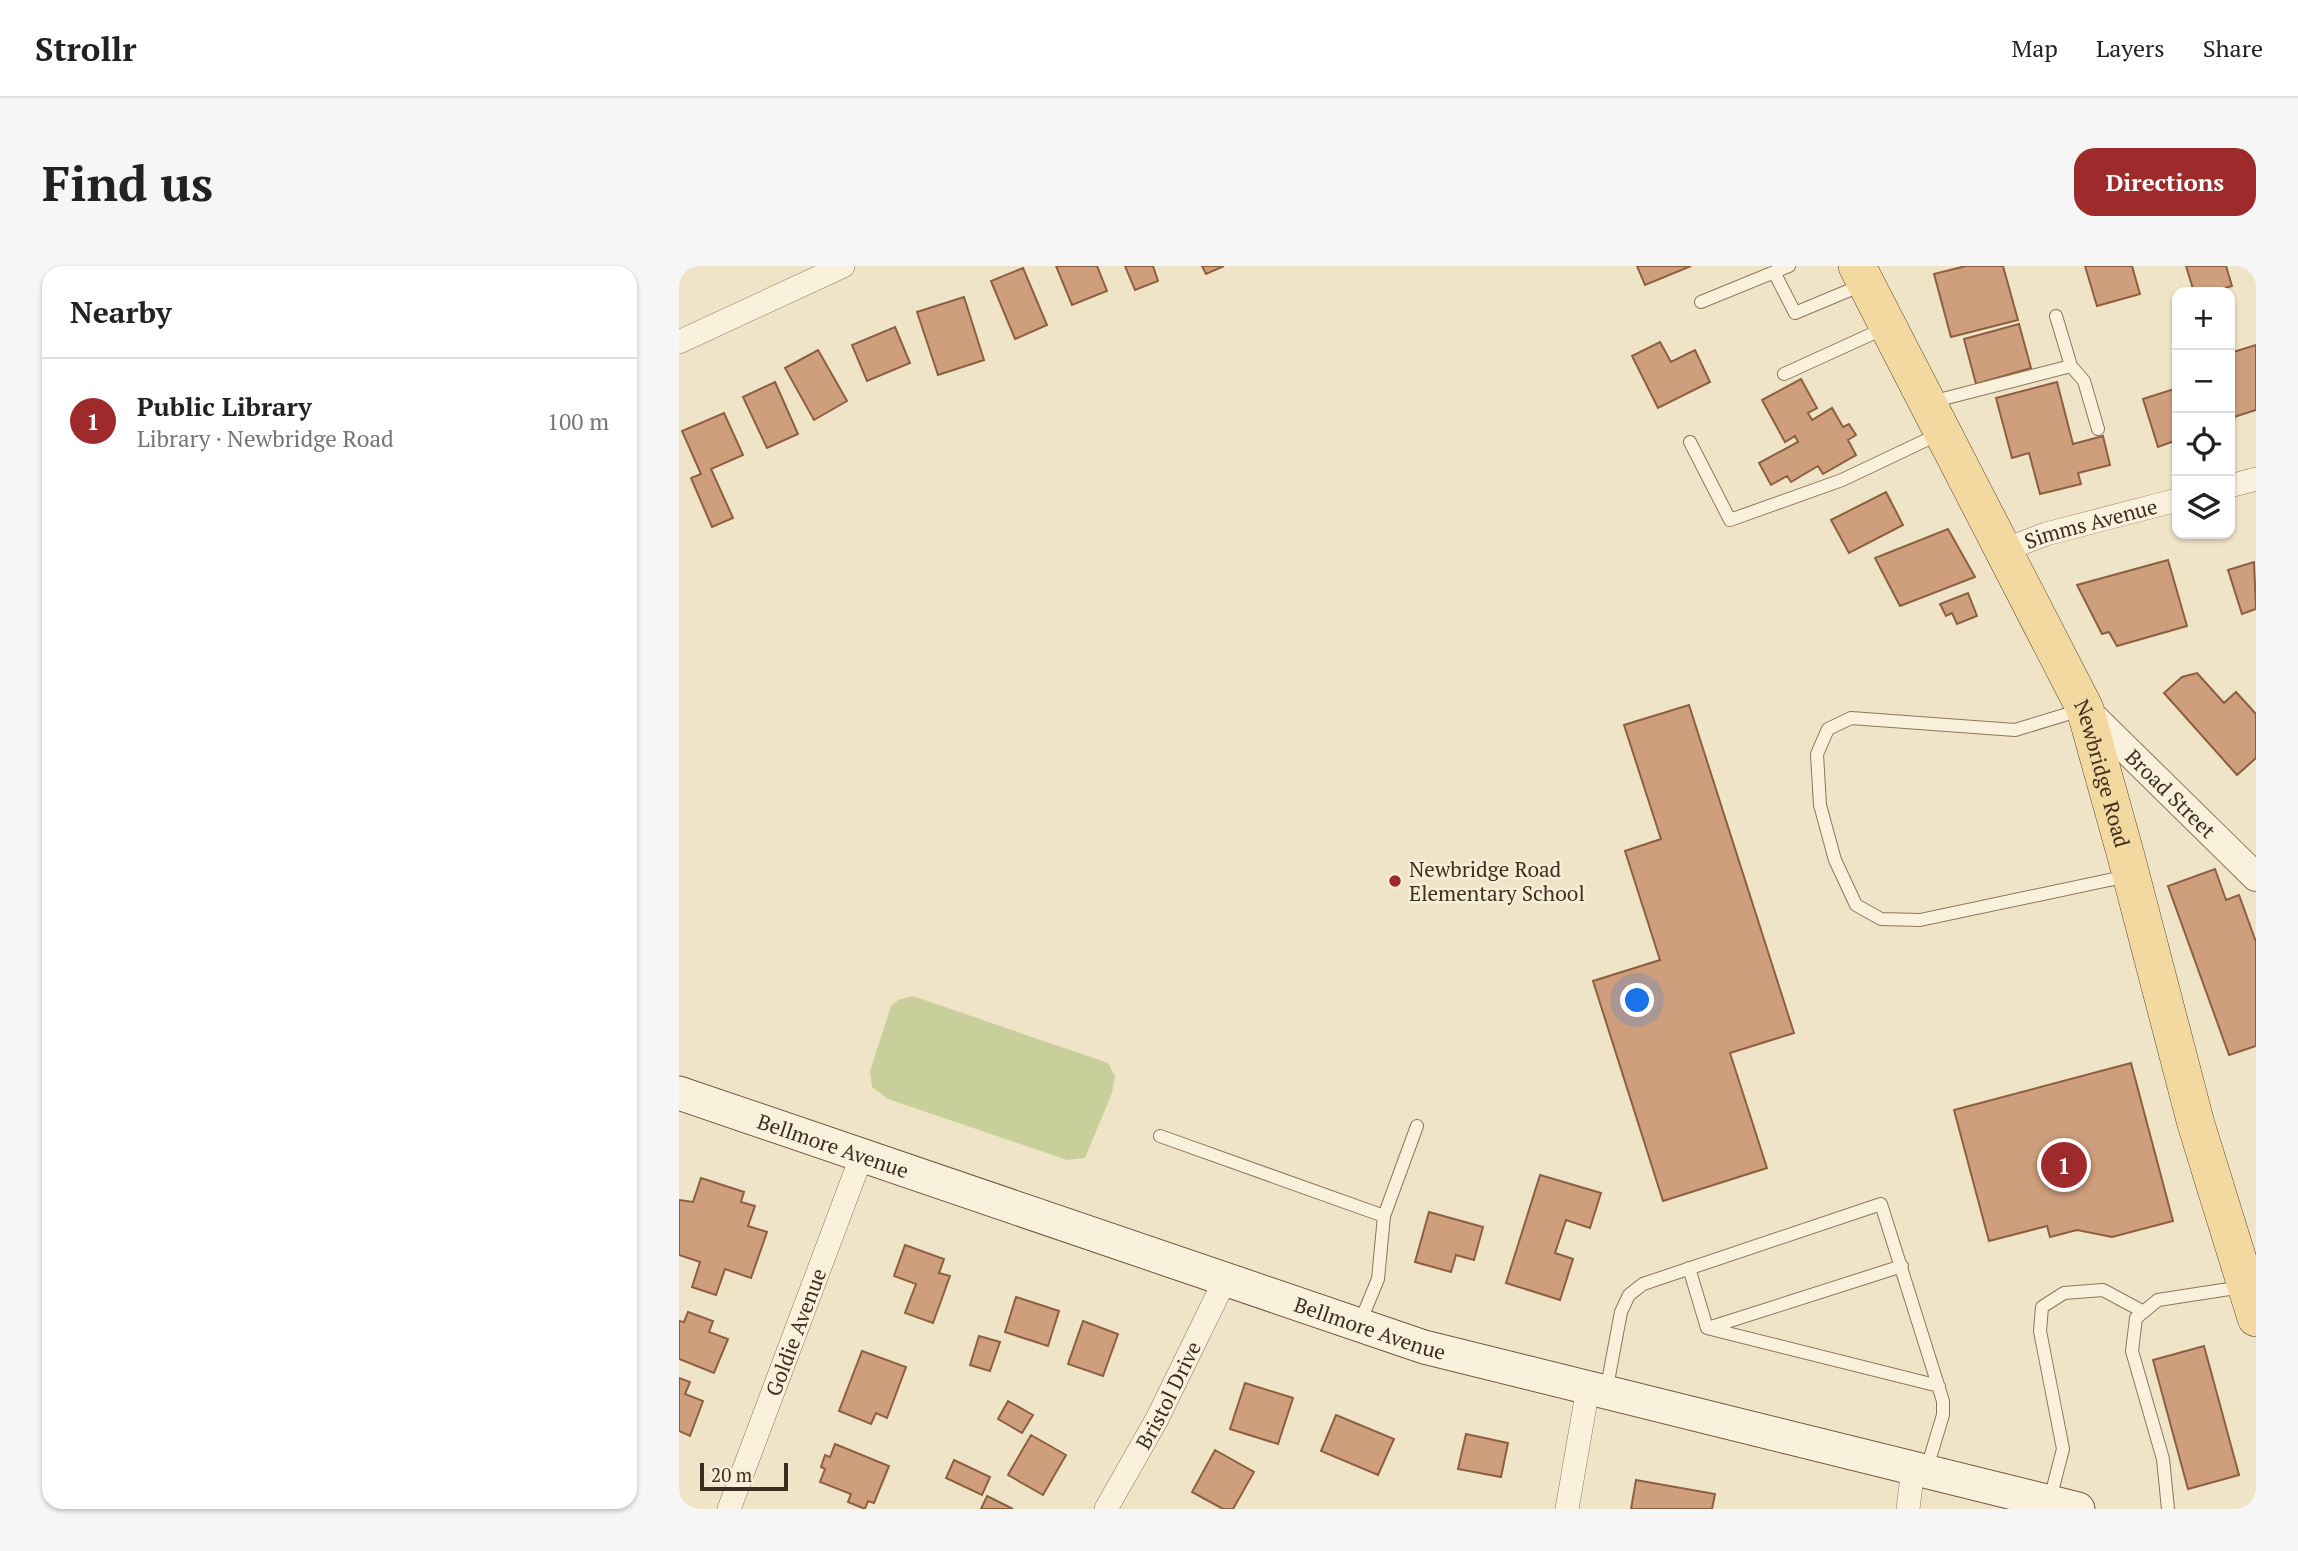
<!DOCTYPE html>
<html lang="en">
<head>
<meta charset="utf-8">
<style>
  :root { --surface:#fff; --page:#f6f6f6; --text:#222; --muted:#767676; --line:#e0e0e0; --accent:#9e2a2b }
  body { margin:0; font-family:"PT Serif",serif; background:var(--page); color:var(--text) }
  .controls { position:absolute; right:21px; top:21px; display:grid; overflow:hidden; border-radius:14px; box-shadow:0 2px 5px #0004 }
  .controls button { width:63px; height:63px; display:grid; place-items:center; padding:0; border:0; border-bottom:2px solid var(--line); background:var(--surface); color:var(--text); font:35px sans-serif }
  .scale { position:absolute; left:21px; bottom:18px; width:88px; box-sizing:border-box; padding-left:7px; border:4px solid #3d2e20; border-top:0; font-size:19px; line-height:24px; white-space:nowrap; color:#3d2e20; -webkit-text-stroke:5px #f7eed8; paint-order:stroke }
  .you { position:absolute; left:959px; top:735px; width:24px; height:24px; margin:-18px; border:5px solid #fff; border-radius:50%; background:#1a73e8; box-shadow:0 0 0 10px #1a73e833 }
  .badge { display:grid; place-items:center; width:46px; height:46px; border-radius:50%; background:var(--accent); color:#fff; font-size:23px; font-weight:700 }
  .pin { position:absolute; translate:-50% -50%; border:4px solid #fff; box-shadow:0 2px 7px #0006 }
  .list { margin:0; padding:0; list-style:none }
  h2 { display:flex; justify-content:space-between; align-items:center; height:91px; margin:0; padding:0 28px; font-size:30px }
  h2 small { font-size:23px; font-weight:400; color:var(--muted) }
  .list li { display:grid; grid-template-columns:46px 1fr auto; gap:21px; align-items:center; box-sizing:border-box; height:126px; padding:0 28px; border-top:2px solid var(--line) }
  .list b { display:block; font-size:26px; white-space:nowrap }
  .list p { margin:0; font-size:23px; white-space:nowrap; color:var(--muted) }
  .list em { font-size:23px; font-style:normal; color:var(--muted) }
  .icon { flex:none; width:38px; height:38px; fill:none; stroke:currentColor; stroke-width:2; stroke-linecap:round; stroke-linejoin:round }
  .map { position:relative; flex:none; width:1577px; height:1243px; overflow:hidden; border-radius:21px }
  header { display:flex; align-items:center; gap:42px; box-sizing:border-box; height:98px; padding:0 35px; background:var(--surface); border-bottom:2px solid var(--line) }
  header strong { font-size:33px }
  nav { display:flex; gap:38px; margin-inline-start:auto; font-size:24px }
  .intro { display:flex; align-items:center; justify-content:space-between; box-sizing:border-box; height:168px; padding:0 42px }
  h1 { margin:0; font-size:49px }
  .button { padding:18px 32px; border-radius:21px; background:var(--accent); color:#fff; font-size:24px; font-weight:700 }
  main { display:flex; gap:42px; padding:0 42px }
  aside { flex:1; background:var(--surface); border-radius:21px; box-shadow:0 2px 5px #0004 }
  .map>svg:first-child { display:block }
</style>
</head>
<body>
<header>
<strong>Strollr</strong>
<nav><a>Map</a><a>Layers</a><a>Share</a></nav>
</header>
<div class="intro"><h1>Find us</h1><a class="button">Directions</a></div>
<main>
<aside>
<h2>Nearby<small></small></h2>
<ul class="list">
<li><span class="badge">1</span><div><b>Public Library</b><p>Library · Newbridge Road</p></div><em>100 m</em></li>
</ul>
</aside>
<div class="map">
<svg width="1577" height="1243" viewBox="0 0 1577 1243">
  <rect width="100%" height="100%" fill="#f0e4c8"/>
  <path fill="#c9cf9b" d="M 234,730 L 429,797 L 436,810 L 433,827 L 406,892 L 388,894 L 209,833 L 193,821 L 191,805 L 212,740 L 219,734 Z"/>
  <path fill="#cf9f7d" stroke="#8d5f41" stroke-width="2" d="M 377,0 L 418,0 L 428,25 L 393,39 Z
    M 446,0 L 474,0 L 479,15 L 456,24 Z
    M 523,0 L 545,0 L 527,8 Z
    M 958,0 L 1012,0 L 966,19 Z
    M 1287,0 L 1324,0 L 1339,54 L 1272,71 L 1255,8 Z
    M 1406,0 L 1453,0 L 1461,28 L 1418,40 Z
    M 1507,0 L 1547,0 L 1553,20 L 1531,26 L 1515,26 Z
    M 344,2 L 368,59 L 336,73 L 312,15 Z
    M 285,31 L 305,94 L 259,109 L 238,46 Z
    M 1340,58 L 1352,102 L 1297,118 L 1285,73 Z
    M 216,61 L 231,97 L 188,115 L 173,79 Z
    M 981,76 L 992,96 L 1016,84 L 1031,116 L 979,142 L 953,90 Z
    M 1577,79 L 1577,144 L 1555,151 L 1551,139 L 1551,87 Z
    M 139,84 L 168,135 L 135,154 L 106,102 Z
    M 1122,113 L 1138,142 L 1129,147 L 1133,154 L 1153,142 L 1164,161 L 1170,158 L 1177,169 L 1169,174 L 1177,189 L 1144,208 L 1139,200 L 1112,216 L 1108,210 L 1092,219 L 1080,197 L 1119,176 L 1116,170 L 1106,176 L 1083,134 Z
    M 96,116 L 119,168 L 88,182 L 64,131 Z
    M 1378,116 L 1394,178 L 1424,170 L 1431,199 L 1399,207 L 1402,218 L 1361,228 L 1350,187 L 1333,192 L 1317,132 Z
    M 1498,122 L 1498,174 L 1479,181 L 1464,133 Z
    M 45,147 L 64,189 L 32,203 L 54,252 L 33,261 L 12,212 L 22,208 L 3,165 Z
    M 1207,226 L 1224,259 L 1170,287 L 1152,254 Z
    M 1269,263 L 1296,311 L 1221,340 L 1196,292 Z
    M 1489,294 L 1508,360 L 1438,380 L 1430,366 L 1423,368 L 1398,319 Z
    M 1575,296 L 1577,343 L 1563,348 L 1549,304 Z
    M 1289,327 L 1298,350 L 1278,358 L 1273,347 L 1267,350 L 1261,338 Z
    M 1518,407 L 1545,437 L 1557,426 L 1577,448 L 1577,492 L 1558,509 L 1485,427 L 1503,411 Z
    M 1010,439 L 1115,767 L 1051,787 L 1088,902 L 984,935 L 914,715 L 981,694 L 946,585 L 982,573 L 945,459 Z
    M 1536,603 L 1547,634 L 1560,629 L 1577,676 L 1577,780 L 1550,789 L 1489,620 Z
    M 1452,797 L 1494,955 L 1433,971 L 1398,964 L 1371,971 L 1368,960 L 1310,975 L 1275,844 Z
    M 861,909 L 922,927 L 911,962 L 887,954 L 876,987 L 894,993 L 881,1034 L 827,1017 Z
    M 22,912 L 65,926 L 62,936 L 76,940 L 69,960 L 88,966 L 72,1012 L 46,1003 L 37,1029 L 13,1021 L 21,996 L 0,989 L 0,934 L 14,936 Z
    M 750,946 L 804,961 L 795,994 L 777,989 L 772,1006 L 736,996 Z
    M 226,979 L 265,993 L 260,1007 L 271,1010 L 254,1057 L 226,1047 L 237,1018 L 215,1010 Z
    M 337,1031 L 380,1045 L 369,1080 L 326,1066 Z
    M 9,1046 L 34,1055 L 30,1066 L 49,1073 L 35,1107 L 0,1093 L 0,1055 L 5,1056 Z
    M 404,1055 L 439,1068 L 424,1110 L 389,1098 Z
    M 300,1070 L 321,1076 L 311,1105 L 291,1099 Z
    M 1525,1080 L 1560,1209 L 1509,1223 L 1474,1094 Z
    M 183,1085 L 227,1101 L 208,1152 L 197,1147 L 192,1158 L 160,1145 Z
    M 0,1112 L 11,1116 L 6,1128 L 24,1135 L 11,1170 L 0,1165 Z
    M 566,1117 L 614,1132 L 599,1178 L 551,1163 Z
    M 329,1135 L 354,1149 L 343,1167 L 319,1153 Z
    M 657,1149 L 715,1173 L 699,1209 L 642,1185 Z
    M 787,1168 L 829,1177 L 822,1211 L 779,1203 Z
    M 352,1169 L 387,1189 L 364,1229 L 329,1209 Z
    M 156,1178 L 210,1200 L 195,1237 L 189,1235 L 186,1243 L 169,1236 L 172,1228 L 141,1216 L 146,1203 L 142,1201 L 146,1189 L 151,1191 Z
    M 536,1184 L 575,1206 L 554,1243 L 544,1243 L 513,1226 Z
    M 275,1194 L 311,1211 L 303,1229 L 267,1212 Z
    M 957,1214 L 1036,1228 L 1033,1243 L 952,1243 Z
    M 308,1230 L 334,1243 L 302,1243 Z"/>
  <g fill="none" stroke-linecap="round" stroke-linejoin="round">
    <defs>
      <path id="service" d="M 1095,6 L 1116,47 L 1183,19
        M 1022,36 L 1110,0
        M 1377,50 L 1392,100
        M 1105,108 L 1206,62
        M 1252,136 L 1392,100 L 1405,115 L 1419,163
        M 1011,176 L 1051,254 L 1163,214 L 1260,168
        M 1402,444 L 1336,464 L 1172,452 L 1149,463 L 1138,488 L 1141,539 L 1156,594 L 1177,639 L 1202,653 L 1241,654 L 1449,610
        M 481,870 L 705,950 L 699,1013 L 680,1059
        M 705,950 L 738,860
        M 1010,1002 L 1028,1062 L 1260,1120
        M 1029,1062 L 1223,1000
        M 927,1126 L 942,1046 L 950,1029 L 964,1018 L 1202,938 L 1264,1135 L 1264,1149 L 1247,1205
        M 1371,1233 L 1384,1183 L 1361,1065 L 1363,1041 L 1385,1027 L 1424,1024 L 1465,1046
        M 1489,1243 L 1484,1193 L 1453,1085 L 1457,1052 L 1479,1034 L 1563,1021"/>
      <g id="minor">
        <path d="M 0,76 L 164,0"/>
        <path d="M 1551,220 L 1577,213"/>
        <path id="s1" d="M 1325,284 L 1367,268 L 1498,234"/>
        <path id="s2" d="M 50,1243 L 183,889"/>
        <path id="s3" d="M 427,1243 L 478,1153 L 546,1014"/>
        <path d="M 888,1243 L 909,1122"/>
        <path d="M 1229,1243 L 1234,1202"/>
      </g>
      <g id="tertiary">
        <path id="s4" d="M 1407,444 L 1577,611"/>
      </g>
      <g id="secondary">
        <path id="s5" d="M 0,827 L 745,1081 L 1399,1243"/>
      </g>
      <g id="primary">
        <path id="s6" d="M 1178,0 L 1406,443 L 1447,590 L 1517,858 L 1577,1052"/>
      </g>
    </defs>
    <use href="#service" stroke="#8d765c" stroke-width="14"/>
    <use href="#minor" stroke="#8d765c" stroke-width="24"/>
    <use href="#tertiary" stroke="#8d765c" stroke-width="30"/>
    <use href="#secondary" stroke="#6f573f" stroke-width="35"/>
    <use href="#primary" stroke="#5b4430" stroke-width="38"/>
    <use href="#service" stroke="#faf1dc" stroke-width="12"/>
    <use href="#minor" stroke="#faf1dc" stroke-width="23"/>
    <use href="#tertiary" stroke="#faf1dc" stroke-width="28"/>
    <use href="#secondary" stroke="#faf1dc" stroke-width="33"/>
    <use href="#primary" stroke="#f3d9a0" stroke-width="37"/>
  </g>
  <circle fill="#9e2a2b" stroke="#f7eed8" stroke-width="2.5" cx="716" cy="615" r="7"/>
  <g text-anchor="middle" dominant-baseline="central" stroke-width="5" stroke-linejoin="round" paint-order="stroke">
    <g font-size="21" fill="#3d2e20" stroke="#f7eed8">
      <text stroke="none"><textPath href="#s1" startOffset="91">Simms Avenue</textPath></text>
      <text stroke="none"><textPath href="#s6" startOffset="565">Newbridge Road</textPath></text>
      <text stroke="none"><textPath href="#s4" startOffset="119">Broad Street</textPath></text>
      <text stroke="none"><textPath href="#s5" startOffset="163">Bellmore Avenue</textPath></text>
      <text stroke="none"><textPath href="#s5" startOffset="730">Bellmore Avenue</textPath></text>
      <text stroke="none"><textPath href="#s2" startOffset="189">Goldie Avenue</textPath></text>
      <text stroke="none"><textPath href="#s3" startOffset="130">Bristol Drive</textPath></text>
    </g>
    <g font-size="21" fill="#3d2e20" stroke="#f7eed8" text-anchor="start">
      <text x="730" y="603">Newbridge Road<tspan x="730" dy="24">Elementary School</tspan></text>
    </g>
  </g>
</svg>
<div class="controls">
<button>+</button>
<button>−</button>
<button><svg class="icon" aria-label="locate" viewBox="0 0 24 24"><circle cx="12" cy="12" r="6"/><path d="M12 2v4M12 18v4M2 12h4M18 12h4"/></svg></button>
<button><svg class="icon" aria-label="layers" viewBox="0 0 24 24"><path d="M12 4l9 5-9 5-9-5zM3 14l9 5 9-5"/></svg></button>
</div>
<div class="scale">20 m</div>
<div class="you"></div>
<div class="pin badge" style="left:1385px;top:899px">1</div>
</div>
</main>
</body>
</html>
